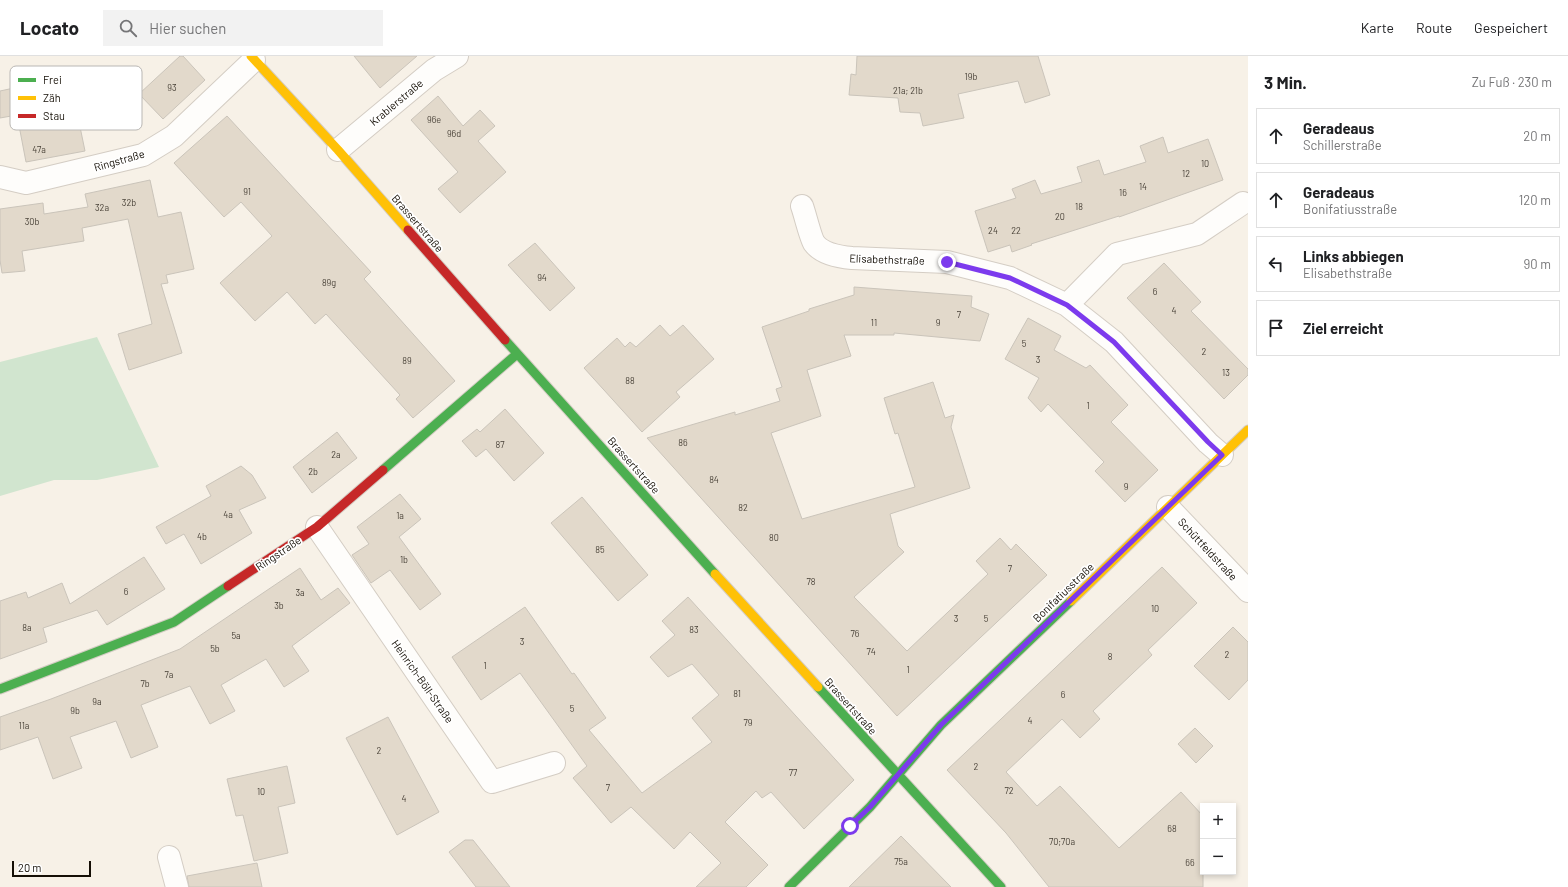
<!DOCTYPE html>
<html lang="de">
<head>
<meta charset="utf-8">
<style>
  :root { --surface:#fff; --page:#f2f2f2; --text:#202124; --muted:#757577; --line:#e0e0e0 }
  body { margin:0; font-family:Barlow,sans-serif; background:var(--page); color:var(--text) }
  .controls { position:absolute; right:12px; bottom:12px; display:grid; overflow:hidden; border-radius:0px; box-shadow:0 2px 6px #0003 }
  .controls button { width:36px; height:36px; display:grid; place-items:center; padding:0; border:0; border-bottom:1px solid var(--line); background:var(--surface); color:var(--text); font:20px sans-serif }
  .scale { position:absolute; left:12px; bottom:10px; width:79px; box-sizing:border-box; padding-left:4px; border:2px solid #150f06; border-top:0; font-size:11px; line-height:14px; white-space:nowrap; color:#150f06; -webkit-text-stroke:3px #fff; paint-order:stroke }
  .stop { position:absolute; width:12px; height:12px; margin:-9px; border:3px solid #7c3aed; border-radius:50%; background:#fff }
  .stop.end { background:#7c3aed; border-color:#fff; box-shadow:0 1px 4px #0008 }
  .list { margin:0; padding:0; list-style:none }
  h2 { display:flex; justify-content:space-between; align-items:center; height:52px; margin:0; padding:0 16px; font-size:17px }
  h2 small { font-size:13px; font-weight:400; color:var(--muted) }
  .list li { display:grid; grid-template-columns:26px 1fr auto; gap:12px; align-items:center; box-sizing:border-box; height:56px; margin:0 8px 8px; padding:0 8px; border:1px solid var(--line); border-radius:0px }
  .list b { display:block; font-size:15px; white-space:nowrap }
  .list p { margin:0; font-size:13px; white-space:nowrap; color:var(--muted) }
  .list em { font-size:13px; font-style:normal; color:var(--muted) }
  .icon { flex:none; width:22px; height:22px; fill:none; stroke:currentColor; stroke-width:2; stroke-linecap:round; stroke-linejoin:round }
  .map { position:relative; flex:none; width:1248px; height:831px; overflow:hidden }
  header { display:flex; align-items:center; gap:24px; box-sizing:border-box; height:56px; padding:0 20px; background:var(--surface); border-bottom:1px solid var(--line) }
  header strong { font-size:19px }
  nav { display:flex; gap:22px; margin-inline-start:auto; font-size:14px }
  .search { width:280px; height:36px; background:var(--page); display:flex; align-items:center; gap:10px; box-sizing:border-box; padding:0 14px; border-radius:0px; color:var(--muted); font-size:15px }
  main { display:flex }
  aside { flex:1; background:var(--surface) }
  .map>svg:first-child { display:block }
</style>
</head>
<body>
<header>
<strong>Locato</strong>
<div class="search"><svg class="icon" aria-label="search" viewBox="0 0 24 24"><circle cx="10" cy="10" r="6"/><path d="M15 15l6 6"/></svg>Hier suchen</div>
<nav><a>Karte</a><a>Route</a><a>Gespeichert</a></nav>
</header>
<main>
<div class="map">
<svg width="1248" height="831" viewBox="0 0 1248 831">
  <rect width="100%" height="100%" fill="#f7f1e7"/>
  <path fill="#d1e5cf" d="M 97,281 L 159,411 L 97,424 L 54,424 L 0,440 L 0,306 Z"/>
  <path fill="#e2d9cb" stroke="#cac4ba" d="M 180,0 L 183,0 L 205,24 L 163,63 L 139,38 Z
    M 354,0 L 417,0 L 380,32 Z
    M 857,0 L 1038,0 L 1050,39 L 1025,47 L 1018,25 L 958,38 L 964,62 L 923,70 L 920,57 L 900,56 L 898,42 L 849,39 L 851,18 L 856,19 Z
    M 79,11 L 85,34 L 73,37 L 85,95 L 26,106 L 17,59 L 0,62 L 0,35 L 42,26 L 40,19 Z
    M 438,40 L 463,70 L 480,54 L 495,70 L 478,85 L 506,116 L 460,157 L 438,133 L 458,116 L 411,64 Z
    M 227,60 L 371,216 L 364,223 L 455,325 L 413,362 L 396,343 L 400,339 L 326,258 L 315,268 L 287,236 L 255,265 L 220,227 L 272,180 L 241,146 L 224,161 L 174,107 Z
    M 1163,81 L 1168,97 L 1208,83 L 1223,124 L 1119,161 L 1119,160 L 1031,188 L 1032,189 L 1012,196 L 1010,189 L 988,196 L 975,155 L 1016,142 L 1012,133 L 1035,124 L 1041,138 L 1082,126 L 1077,111 L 1099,104 L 1104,119 L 1146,106 L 1140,90 Z
    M 150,124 L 158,161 L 181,156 L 194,213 L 166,219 L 168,227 L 161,228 L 182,297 L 129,314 L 118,278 L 152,268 L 128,163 L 82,172 L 84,185 L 22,195 L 25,215 L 2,217 L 0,204 L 0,153 L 43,147 L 44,158 L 88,151 L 85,138 Z
    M 535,187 L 575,232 L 550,255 L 508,209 Z
    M 1164,207 L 1201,246 L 1191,255 L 1248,313 L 1248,319 L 1224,343 L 1127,242 Z
    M 854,231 L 972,240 L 971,251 L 989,258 L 980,285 L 894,277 L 894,279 L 844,279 L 851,300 L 807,314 L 821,360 L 771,377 L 802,463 L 915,431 L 898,377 L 895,378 L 884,342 L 933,326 L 945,362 L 954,359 L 951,371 L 970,432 L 890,458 L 898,490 L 904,496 L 854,541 L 907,595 L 988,518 L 976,505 L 1000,482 L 1011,494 L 1016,488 L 1047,519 L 897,660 L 647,382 L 735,356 L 735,359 L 780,345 L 776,333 L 782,331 L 762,271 L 809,255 L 809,253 L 854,239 Z
    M 1028,262 L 1061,280 L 1054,294 L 1086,312 L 1090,309 L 1128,349 L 1111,366 L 1158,414 L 1125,446 L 1095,415 L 1104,406 L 1048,348 L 1041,356 L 1028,342 L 1039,322 L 1005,303 Z
    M 660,269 L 670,280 L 683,269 L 714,303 L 676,336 L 680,341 L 642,376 L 584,312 L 617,282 L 625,291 L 630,286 L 636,291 Z
    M 505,353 L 544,397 L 514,425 L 486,393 L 476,401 L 462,385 L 477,373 L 480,376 Z
    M 337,376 L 357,402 L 312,437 L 293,411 Z
    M 241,410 L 252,419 L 266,442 L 239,454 L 252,477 L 201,508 L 184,478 L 166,488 L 156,471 L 211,440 L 206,430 Z
    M 400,438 L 421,463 L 399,481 L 441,538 L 420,554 L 390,514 L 371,527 L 352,499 L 369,488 L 357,471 Z
    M 582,441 L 648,519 L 618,545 L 551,467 Z
    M 144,501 L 165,533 L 107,569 L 97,554 L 43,572 L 47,586 L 0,603 L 0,545 L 26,536 L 28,542 L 62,527 L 70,548 Z
    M 1162,511 L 1197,547 L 1148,594 L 1152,599 L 1093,655 L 1100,663 L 1080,682 L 1062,663 L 1006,716 L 1037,750 L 1060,730 L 1119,792 L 1181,736 L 1203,760 L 1203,831 L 1049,831 L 1006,777 L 947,714 Z
    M 300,512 L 321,544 L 338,532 L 350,547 L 292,590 L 309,615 L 284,631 L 266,603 L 221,629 L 235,655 L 210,668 L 190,630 L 164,640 L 141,649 L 158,691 L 131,702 L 116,665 L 70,681 L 82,712 L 53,723 L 38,681 L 0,694 L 0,661 L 51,643 L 180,593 Z
    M 688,541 L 854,724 L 804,773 L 771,736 L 762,742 L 756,735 L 725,766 L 768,809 L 746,831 L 696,831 L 721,807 L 690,776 L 674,793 L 631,751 L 611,767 L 573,722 L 587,710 L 520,617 L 481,644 L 452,601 L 525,551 L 572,618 L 574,617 L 606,662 L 589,674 L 642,737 L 712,686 L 692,662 L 719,639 L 692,608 L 668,621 L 650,601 L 675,579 L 662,565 Z
    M 1233,571 L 1248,586 L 1248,624 L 1229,644 L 1194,610 Z
    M 388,661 L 439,756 L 397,779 L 346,682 Z
    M 1195,672 L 1213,690 L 1196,707 L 1178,688 Z
    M 287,710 L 295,747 L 278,751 L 288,797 L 254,805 L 243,759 L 236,760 L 227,723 Z
    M 901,780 L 951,831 L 849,831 Z
    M 465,784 L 473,784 L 510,831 L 476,831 L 449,796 Z
    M 257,807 L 262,831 L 189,831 L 187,820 Z"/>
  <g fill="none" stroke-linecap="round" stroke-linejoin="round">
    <defs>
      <path id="street" d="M 338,94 L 434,14 L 457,0
        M 0,121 L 26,127 L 143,99 L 174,80 L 254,4
        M 802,150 C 805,158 810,180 814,187 C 822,198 840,201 852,202 L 947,206 L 1010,222 L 1067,249 L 1114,286 L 1208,387 L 1222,399
        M 1067,249 L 1117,198 L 1197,178 L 1243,147
        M 1168,451 L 1248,535
        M 317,471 L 492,726 L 554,707
        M 169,801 L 177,831"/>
      <path id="fast" d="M 505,284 L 715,518
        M 383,414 L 517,298
        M 818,631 L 1001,831
        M 0,633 L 174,566 L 228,530
        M 789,831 L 870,751 L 941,669 L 1071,545"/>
      <path id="slow" d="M 251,0 L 338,94 L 408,174
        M 715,518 L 818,631
        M 1071,545 L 1248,374"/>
      <path id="jam" d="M 408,174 L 505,284
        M 228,530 L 317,471 L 383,414"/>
    </defs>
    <use href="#street" stroke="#d4cdc4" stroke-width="24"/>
    <use href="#fast" stroke="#d4cdc4" stroke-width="11"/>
    <use href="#slow" stroke="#d4cdc4" stroke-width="11"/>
    <use href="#jam" stroke="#d4cdc4" stroke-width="11"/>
    <use href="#street" stroke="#fefdfb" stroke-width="22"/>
    <use href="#fast" stroke="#4caf50" stroke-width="9"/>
    <use href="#slow" stroke="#ffc107" stroke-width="9"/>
    <use href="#jam" stroke="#c62828" stroke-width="9"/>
  </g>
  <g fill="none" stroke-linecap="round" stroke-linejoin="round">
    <path stroke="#7c3aed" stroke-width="5" d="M 850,770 L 870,751 L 941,669 L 1222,399 L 1208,386 L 1114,286 L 1067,249 L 1010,222 L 947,206"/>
  </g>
  <g text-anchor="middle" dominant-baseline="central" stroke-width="3.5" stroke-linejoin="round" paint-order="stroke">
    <g font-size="9" fill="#494238">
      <text x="971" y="20">19b</text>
      <text x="172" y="31">93</text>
      <text x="908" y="34">21a; 21b</text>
      <text x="434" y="63">96e</text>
      <text x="454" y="77">96d</text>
      <text x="39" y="93">47a</text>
      <text x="1205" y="107">10</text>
      <text x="1186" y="117">12</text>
      <text x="1143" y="130">14</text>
      <text x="247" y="135">91</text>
      <text x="1123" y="136">16</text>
      <text x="129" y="146">32b</text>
      <text x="1079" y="150">18</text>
      <text x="102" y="151">32a</text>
      <text x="1060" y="160">20</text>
      <text x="32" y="165">30b</text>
      <text x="993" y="174">24</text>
      <text x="1016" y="174">22</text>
      <text x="542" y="221">94</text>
      <text x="329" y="226">89g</text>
      <text x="1155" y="235">6</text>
      <text x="1174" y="254">4</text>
      <text x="959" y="258">7</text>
      <text x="874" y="266">11</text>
      <text x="938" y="266">9</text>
      <text x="1024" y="287">5</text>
      <text x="1204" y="295">2</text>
      <text x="1038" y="303">3</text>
      <text x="407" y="304">89</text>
      <text x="1226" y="316">13</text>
      <text x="630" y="324">88</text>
      <text x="1088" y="349">1</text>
      <text x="683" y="386">86</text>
      <text x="500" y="388">87</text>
      <text x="336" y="398">2a</text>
      <text x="313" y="415">2b</text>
      <text x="714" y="423">84</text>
      <text x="1126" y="430">9</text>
      <text x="743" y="451">82</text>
      <text x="228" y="458">4a</text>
      <text x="400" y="459">1a</text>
      <text x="202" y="480">4b</text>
      <text x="774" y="481">80</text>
      <text x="600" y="493">85</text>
      <text x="404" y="503">1b</text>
      <text x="1010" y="512">7</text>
      <text x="811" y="525">78</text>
      <text x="126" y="535">6</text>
      <text x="300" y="536">3a</text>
      <text x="279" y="549">3b</text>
      <text x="1155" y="552">10</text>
      <text x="956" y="562">3</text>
      <text x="986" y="562">5</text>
      <text x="27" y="571">8a</text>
      <text x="694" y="573">83</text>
      <text x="855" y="577">76</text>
      <text x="236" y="579">5a</text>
      <text x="522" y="585">3</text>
      <text x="215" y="592">5b</text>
      <text x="871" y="595">74</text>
      <text x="1227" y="598">2</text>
      <text x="1110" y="600">8</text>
      <text x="485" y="609">1</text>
      <text x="908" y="613">1</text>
      <text x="169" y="618">7a</text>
      <text x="145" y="627">7b</text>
      <text x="737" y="637">81</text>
      <text x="1063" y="638">6</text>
      <text x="97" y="645">9a</text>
      <text x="572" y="652">5</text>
      <text x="75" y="654">9b</text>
      <text x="1030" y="664">4</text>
      <text x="748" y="666">79</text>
      <text x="24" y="669">11a</text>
      <text x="379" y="694">2</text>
      <text x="976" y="710">2</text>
      <text x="793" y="716">77</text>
      <text x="608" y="731">7</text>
      <text x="1009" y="734">72</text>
      <text x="261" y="735">10</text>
      <text x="404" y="742">4</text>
      <text x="1172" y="772">68</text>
      <text x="1062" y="785">70;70a</text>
      <text x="901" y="805">75a</text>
      <text x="1190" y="806">66</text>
    </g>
    <g font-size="11" fill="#150f06" stroke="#fff">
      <text transform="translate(396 46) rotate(-40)">Krablerstraße</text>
      <text transform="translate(119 104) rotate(-16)">Ringstraße</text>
      <text transform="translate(418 167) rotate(49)">Brassertstraße</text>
      <text transform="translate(887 203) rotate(2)">Elisabethstraße</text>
      <text transform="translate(634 409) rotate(48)">Brassertstraße</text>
      <text transform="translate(1208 493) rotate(47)">Schüttfeldstraße</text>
      <text transform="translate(278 497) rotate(-34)">Ringstraße</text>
      <text transform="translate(1063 536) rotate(-44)">Bonifatiusstraße</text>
      <text transform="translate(423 625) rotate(55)">Heinrich-Böll-Straße</text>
      <text transform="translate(851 650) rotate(48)">Brassertstraße</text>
    </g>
  </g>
  <rect x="10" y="10" width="132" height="64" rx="6" fill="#fff" stroke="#b9b7b4" stroke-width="1"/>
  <rect x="18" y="22" width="18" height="4" fill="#4caf50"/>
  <rect x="18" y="40" width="18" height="4" fill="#ffc107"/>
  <rect x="18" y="58" width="18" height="4" fill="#c62828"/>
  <g font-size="11" fill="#150f06">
    <text x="43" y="28">Frei</text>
    <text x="43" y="46">Zäh</text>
    <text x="43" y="64">Stau</text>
  </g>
</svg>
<div class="controls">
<button>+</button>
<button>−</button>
</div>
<div class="scale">20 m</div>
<div class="stop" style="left:850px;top:770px"></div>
<div class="stop end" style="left:947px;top:206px"></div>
</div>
<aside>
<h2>3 Min.<small>Zu Fuß · 230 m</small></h2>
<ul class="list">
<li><svg class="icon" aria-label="ahead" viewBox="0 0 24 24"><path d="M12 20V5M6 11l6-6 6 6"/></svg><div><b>Geradeaus</b><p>Schillerstraße</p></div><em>20 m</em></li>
<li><svg class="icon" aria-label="ahead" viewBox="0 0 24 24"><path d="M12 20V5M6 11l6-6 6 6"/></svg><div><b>Geradeaus</b><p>Bonifatiusstraße</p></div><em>120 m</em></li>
<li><svg class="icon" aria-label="left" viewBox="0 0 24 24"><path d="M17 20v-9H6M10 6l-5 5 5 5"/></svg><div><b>Links abbiegen</b><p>Elisabethstraße</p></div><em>90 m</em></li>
<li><svg class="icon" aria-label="arrive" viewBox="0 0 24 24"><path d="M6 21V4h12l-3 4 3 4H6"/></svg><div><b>Ziel erreicht</b></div></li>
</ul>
</aside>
</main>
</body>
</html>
